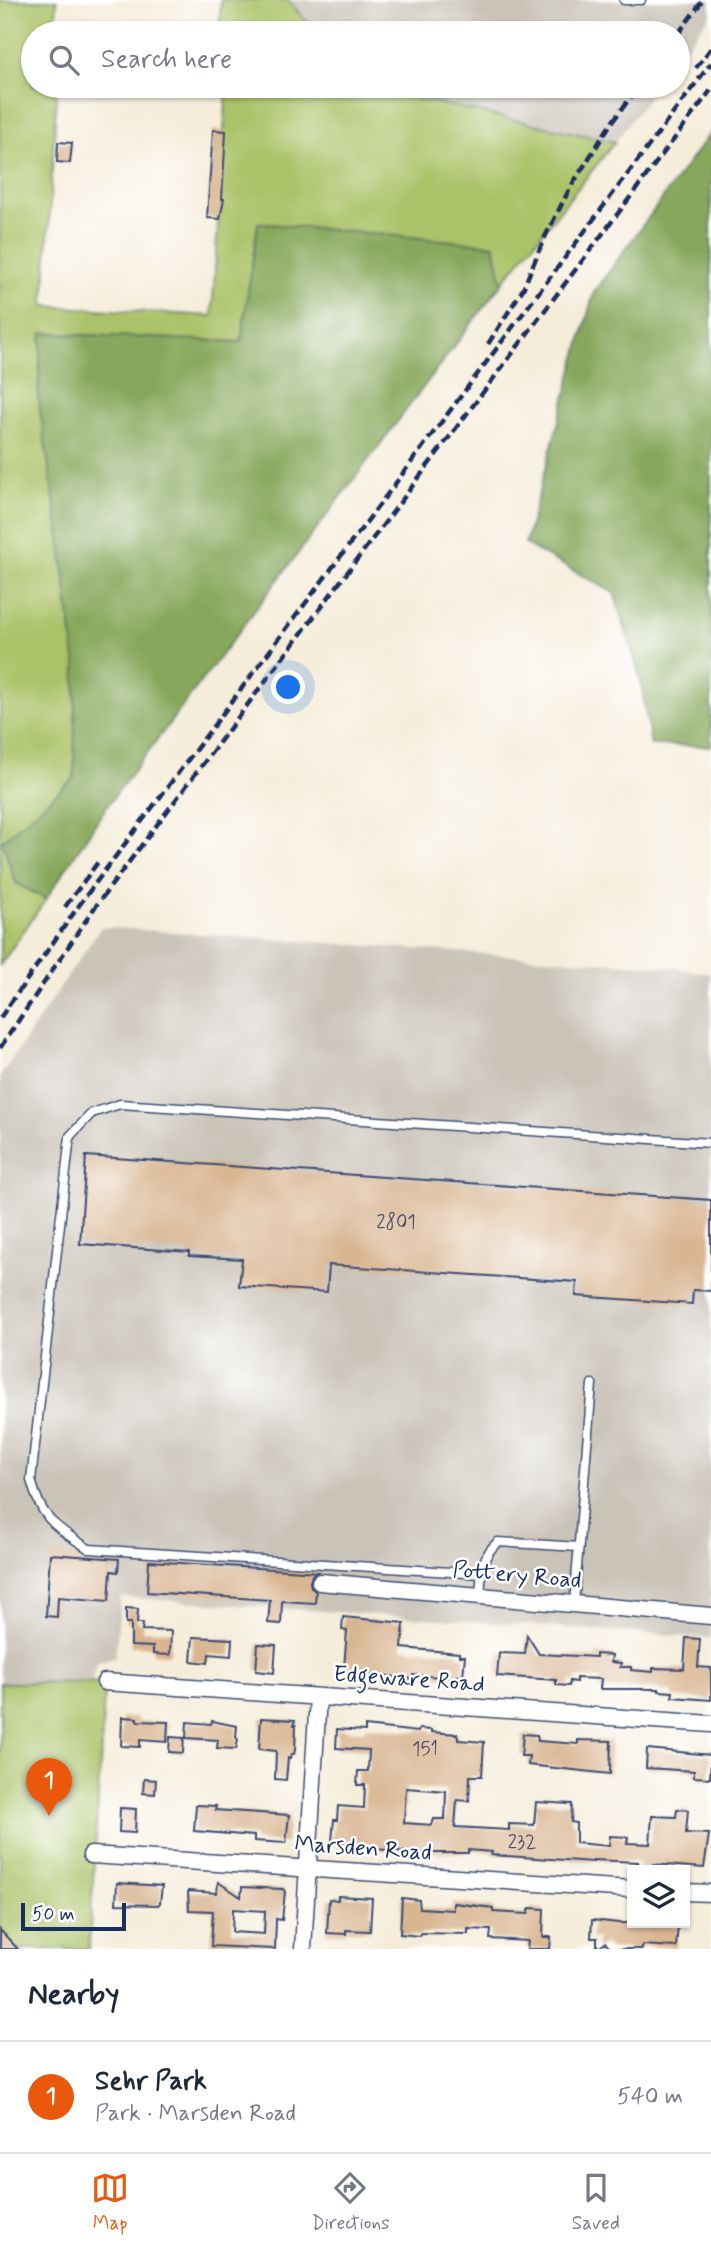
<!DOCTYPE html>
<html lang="en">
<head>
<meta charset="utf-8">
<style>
  :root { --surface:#fff; --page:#f2f2f3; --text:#1f2937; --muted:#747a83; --line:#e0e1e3; --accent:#ea580c }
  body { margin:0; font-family:Mynerve,sans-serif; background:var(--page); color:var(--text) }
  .controls { position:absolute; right:21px; bottom:21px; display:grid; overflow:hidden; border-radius:0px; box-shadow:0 2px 5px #0004 }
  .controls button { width:63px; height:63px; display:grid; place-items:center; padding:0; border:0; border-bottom:2px solid var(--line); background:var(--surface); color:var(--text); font:35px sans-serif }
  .scale { position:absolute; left:21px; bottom:18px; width:105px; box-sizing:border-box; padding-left:7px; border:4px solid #1b2f5e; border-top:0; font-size:19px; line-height:24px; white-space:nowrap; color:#1b2f5e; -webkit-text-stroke:5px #fff; paint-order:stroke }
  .you { position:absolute; left:289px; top:688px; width:24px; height:24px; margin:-18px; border:5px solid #fff; border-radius:50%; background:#1a73e8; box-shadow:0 0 0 10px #1a73e833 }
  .badge { display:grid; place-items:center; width:46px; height:46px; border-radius:50%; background:var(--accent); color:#fff; font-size:23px; font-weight:700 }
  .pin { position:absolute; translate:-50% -58px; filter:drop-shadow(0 2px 4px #0008) }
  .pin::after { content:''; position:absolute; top:37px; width:24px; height:21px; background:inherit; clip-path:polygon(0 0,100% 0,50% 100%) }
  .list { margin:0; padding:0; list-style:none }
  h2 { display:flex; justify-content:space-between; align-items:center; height:91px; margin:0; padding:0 28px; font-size:30px }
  h2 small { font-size:23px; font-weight:400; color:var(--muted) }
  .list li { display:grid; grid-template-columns:46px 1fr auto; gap:21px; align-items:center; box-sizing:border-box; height:112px; padding:0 28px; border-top:2px solid var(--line) }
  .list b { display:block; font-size:26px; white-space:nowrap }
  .list p { margin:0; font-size:23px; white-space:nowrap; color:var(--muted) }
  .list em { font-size:23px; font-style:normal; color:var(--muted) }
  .icon { flex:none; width:38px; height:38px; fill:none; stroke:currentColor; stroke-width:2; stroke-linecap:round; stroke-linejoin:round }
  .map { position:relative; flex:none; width:711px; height:1949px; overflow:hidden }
  .search { position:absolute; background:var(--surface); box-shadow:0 2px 5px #0004; left:21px; right:21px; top:21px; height:77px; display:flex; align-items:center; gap:18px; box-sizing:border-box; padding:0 24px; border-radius:38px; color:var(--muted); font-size:26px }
  .sheet { height:203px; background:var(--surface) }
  nav { display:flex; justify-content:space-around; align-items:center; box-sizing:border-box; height:98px; border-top:2px solid var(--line); background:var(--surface); font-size:19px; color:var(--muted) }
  nav a { display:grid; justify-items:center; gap:4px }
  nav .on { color:var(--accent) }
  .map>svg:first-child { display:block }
</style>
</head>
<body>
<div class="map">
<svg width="711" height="1949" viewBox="0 0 711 1949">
  <rect width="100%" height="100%" fill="#fff"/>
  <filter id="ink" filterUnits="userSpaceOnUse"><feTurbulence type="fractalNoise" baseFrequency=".0143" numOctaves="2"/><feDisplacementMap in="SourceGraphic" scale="14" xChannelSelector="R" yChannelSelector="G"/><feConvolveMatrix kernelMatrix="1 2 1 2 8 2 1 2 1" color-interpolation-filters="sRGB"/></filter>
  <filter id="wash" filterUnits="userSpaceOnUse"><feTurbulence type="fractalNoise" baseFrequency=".00686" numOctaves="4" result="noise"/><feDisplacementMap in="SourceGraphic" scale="28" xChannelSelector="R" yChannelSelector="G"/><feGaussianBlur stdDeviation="1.57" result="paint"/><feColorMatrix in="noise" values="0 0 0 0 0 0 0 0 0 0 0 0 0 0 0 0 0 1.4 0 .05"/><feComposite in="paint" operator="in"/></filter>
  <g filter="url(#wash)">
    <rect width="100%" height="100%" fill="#f5edda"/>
    <path fill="#c9c3b8" d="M 288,0 L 711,0 L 711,14 L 678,58 L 678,33 L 316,33 Z
      M 360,86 L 657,86 L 615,142 Z
      M 101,927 L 671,967 L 711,974 L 711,1638 L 121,1597 L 115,1658 L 97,1662 L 87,1696 L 0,1690 L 0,1077 Z"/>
    <path fill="#aac268" stroke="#627863" stroke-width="2" d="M 0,0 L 57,0 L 55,32 L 61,33 L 33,33 L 33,86 L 57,86 L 44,306 L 212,316 L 227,86 L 360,86 L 615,142 L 502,283 L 494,245 L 258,223 L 241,342 L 42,333 L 38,396 L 60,537 L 76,666 L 74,779 L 2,841 L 16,883 L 46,899 L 0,965 Z
      M 221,0 L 288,0 L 316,33 L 219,33 Z
      M 105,1682 L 89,1949 L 0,1949 L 0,1683 Z"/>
    <path fill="#87a85c" stroke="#516c5d" stroke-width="2" d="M 711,132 L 711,746 L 651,745 L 640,677 L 614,593 L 525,544 L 594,292 Z
      M 258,223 L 494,245 L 502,283 L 107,806 L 46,899 L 16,883 L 2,841 L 74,778 L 76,666 L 60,537 L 38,396 L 42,333 L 241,342 Z"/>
    <g id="blocks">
      <path fill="#d9b591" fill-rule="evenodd" d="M 213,130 L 226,131 L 222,199 L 224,199 L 220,219 L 207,218 Z
        M 58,142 L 72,143 L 70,163 L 57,162 Z
        M 86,1156 L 711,1200 L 711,1291 L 693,1290 L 692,1304 L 576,1296 L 577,1282 L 329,1265 L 327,1292 L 239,1286 L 242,1259 L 189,1256 L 189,1252 L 80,1244 Z
        M 50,1554 L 119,1559 L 118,1572 L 111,1571 L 109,1601 L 58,1597 L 57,1617 L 46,1616 Z
        M 149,1561 L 318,1572 L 312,1575 L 310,1582 L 311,1587 L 316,1592 L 315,1603 L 282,1601 L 281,1624 L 268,1623 L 270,1600 L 147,1592 Z
        M 126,1608 L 138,1609 L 137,1623 L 143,1623 L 142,1630 L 171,1631 L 170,1655 L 153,1654 L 153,1647 L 131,1646 L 131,1623 L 126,1623 Z
        M 343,1617 L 404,1623 L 402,1648 L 459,1653 L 459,1656 L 465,1656 L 463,1676 L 456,1676 L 456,1678 L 413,1675 L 413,1679 L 346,1671 L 344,1668 L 347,1631 L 342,1630 Z
        M 527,1635 L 539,1654 L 596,1657 L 596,1654 L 612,1655 L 611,1662 L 621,1663 L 620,1667 L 631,1667 L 631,1670 L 653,1672 L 653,1668 L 684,1669 L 686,1638 L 700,1639 L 698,1667 L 711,1668 L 711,1700 L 672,1697 L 673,1692 L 659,1691 L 659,1689 L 600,1689 L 601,1679 L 576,1678 L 576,1682 L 570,1681 L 569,1686 L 556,1685 L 556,1680 L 497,1676 L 499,1653 L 525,1654 Z
        M 193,1637 L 232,1639 L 231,1656 L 209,1654 L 208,1663 L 191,1661 Z
        M 258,1644 L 276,1645 L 274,1673 L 256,1671 Z
        M 122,1717 L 137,1718 L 137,1721 L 168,1722 L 167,1742 L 140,1740 L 140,1747 L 121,1746 Z
        M 261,1718 L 295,1720 L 294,1725 L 296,1725 L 295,1750 L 294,1754 L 291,1754 L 290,1758 L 288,1758 L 286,1780 L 275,1779 L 276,1751 L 259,1749 Z
        M 212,1721 L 237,1726 L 236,1737 L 238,1740 L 236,1749 L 217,1748 L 218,1740 L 186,1738 L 187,1722 L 211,1724 Z
        M 365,1726 L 418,1732 L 419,1729 L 431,1730 L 431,1732 L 457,1734 L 459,1740 L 484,1742 L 482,1776 L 470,1776 L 469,1801 L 457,1800 L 455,1827 L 509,1830 L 509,1824 L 534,1825 L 536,1802 L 572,1804 L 571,1822 L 576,1823 L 576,1843 L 609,1846 L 610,1836 L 628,1837 L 627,1843 L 650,1844 L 652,1816 L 676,1817 L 677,1809 L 688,1810 L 686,1833 L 709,1834 L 704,1868 L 653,1864 L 652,1868 L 638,1867 L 638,1862 L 593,1860 L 593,1862 L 491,1855 L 492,1852 L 468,1850 L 468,1853 L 422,1853 L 352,1847 L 353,1842 L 332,1841 L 334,1820 L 337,1820 L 338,1806 L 364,1808 L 365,1785 L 357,1785 L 358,1771 L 368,1771 L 369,1750 L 336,1748 L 337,1729 L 365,1731 ZM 406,1788 L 446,1791 L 445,1819 L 434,1819 L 432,1825 L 404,1823 Z
        M 523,1734 L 537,1735 L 538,1741 L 578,1744 L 578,1740 L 611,1741 L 610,1774 L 528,1765 L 529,1756 L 521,1756 Z
        M 170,1737 L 184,1738 L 183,1753 L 169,1752 Z
        M 647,1749 L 711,1755 L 710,1778 L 694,1777 L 694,1771 L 646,1768 Z
        M 144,1779 L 156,1780 L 155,1794 L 143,1793 Z
        M 196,1805 L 216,1806 L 215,1810 L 289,1815 L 286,1843 L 254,1841 L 254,1836 L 194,1831 Z
        M 120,1808 L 136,1809 L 135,1833 L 119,1832 Z
        M 218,1882 L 241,1897 L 242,1887 L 283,1889 L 285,1892 L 282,1920 L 276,1919 L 275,1949 L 211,1946 L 213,1911 L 189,1910 L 188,1891 L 217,1893 ZM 233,1909 L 265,1911 L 264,1934 L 232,1932 Z
        M 117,1883 L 162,1886 L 160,1903 L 158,1905 L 116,1904 Z
        M 338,1896 L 372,1898 L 370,1931 L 346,1930 L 346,1934 L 327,1933 L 329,1899 L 338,1900 Z
        M 402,1898 L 419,1900 L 420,1908 L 453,1910 L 453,1903 L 493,1908 L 493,1912 L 528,1914 L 530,1908 L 544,1909 L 543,1937 L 551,1937 L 550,1949 L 527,1949 L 528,1941 L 490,1939 L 491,1930 L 468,1929 L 468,1934 L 421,1933 L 420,1936 L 400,1934 Z
        M 592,1920 L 618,1923 L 671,1923 L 671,1926 L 678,1926 L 676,1947 L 642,1945 L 642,1949 L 611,1949 L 605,1943 L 597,1949 L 597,1938 L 591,1938 Z
        M 0,1930 L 18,1949 L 0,1949 Z"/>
    </g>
  </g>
  <g filter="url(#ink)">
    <use href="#blocks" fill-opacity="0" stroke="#3c4c71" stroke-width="2"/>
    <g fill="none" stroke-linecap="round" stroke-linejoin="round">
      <defs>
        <path id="lane" d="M 624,0 L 641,0
          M 482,1574 L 89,1549 C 55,1526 42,1521 31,1480 L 70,1136 L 92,1113 L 120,1104 L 711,1143
          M 480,1596 C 482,1573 480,1557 498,1542 L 579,1547
          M 574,1604 L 592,1384"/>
        <path id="street" d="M 320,1582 L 711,1616
          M 105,1682 L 711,1724
          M 91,1855 L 632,1889
          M 685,1892 L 711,1893
          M 303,1949 L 318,1697"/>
      </defs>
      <use href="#lane" stroke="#3c4c71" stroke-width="11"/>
      <use href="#street" stroke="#3c4c71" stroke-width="19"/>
      <use href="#lane" stroke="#fff" stroke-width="8"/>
      <use href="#street" stroke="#fff" stroke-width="16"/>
      <path stroke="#1b2f5e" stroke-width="4.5" stroke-dasharray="10 5" stroke-linecap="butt" d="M 678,34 L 703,0
        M 696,68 L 711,48
        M 488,344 L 523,289 L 543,241 L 570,188 L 610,125 L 639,86
        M 65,907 L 98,862
        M 0,1018 L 85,897 L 711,63
        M 0,1048 L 95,907 L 711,90"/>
    </g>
  </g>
  <g text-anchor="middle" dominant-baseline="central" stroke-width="5" stroke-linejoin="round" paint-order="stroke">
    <g font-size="19" fill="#4a506b">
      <text x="396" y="1222">2801</text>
      <text x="425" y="1749">151</text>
      <text x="522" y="1842">232</text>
    </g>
    <g font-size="23" fill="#1b2f5e" stroke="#fff">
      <text transform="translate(517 1576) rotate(5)">Pottery Road</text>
      <text transform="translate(409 1680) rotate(4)">Edgeware Road</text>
      <text transform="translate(363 1849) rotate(4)">Marsden Road</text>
    </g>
  </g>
</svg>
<div class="controls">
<button><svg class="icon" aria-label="layers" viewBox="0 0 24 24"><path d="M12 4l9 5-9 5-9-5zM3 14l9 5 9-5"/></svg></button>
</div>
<div class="scale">50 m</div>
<div class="you"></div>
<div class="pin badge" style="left:49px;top:1816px">1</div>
<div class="search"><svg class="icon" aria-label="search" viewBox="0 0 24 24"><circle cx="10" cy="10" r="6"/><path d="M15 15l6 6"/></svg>Search here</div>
</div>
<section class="sheet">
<h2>Nearby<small></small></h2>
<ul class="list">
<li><span class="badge">1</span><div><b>Sehr Park</b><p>Park · Marsden Road</p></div><em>540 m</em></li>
</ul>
</section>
<nav>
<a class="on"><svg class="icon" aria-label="map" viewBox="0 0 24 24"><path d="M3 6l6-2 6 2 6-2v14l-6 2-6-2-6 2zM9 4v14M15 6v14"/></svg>Map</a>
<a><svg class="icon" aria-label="directions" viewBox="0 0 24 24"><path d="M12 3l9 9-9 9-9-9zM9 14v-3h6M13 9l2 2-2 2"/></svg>Directions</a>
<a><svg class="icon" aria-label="saved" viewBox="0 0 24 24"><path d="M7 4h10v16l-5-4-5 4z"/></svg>Saved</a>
</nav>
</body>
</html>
